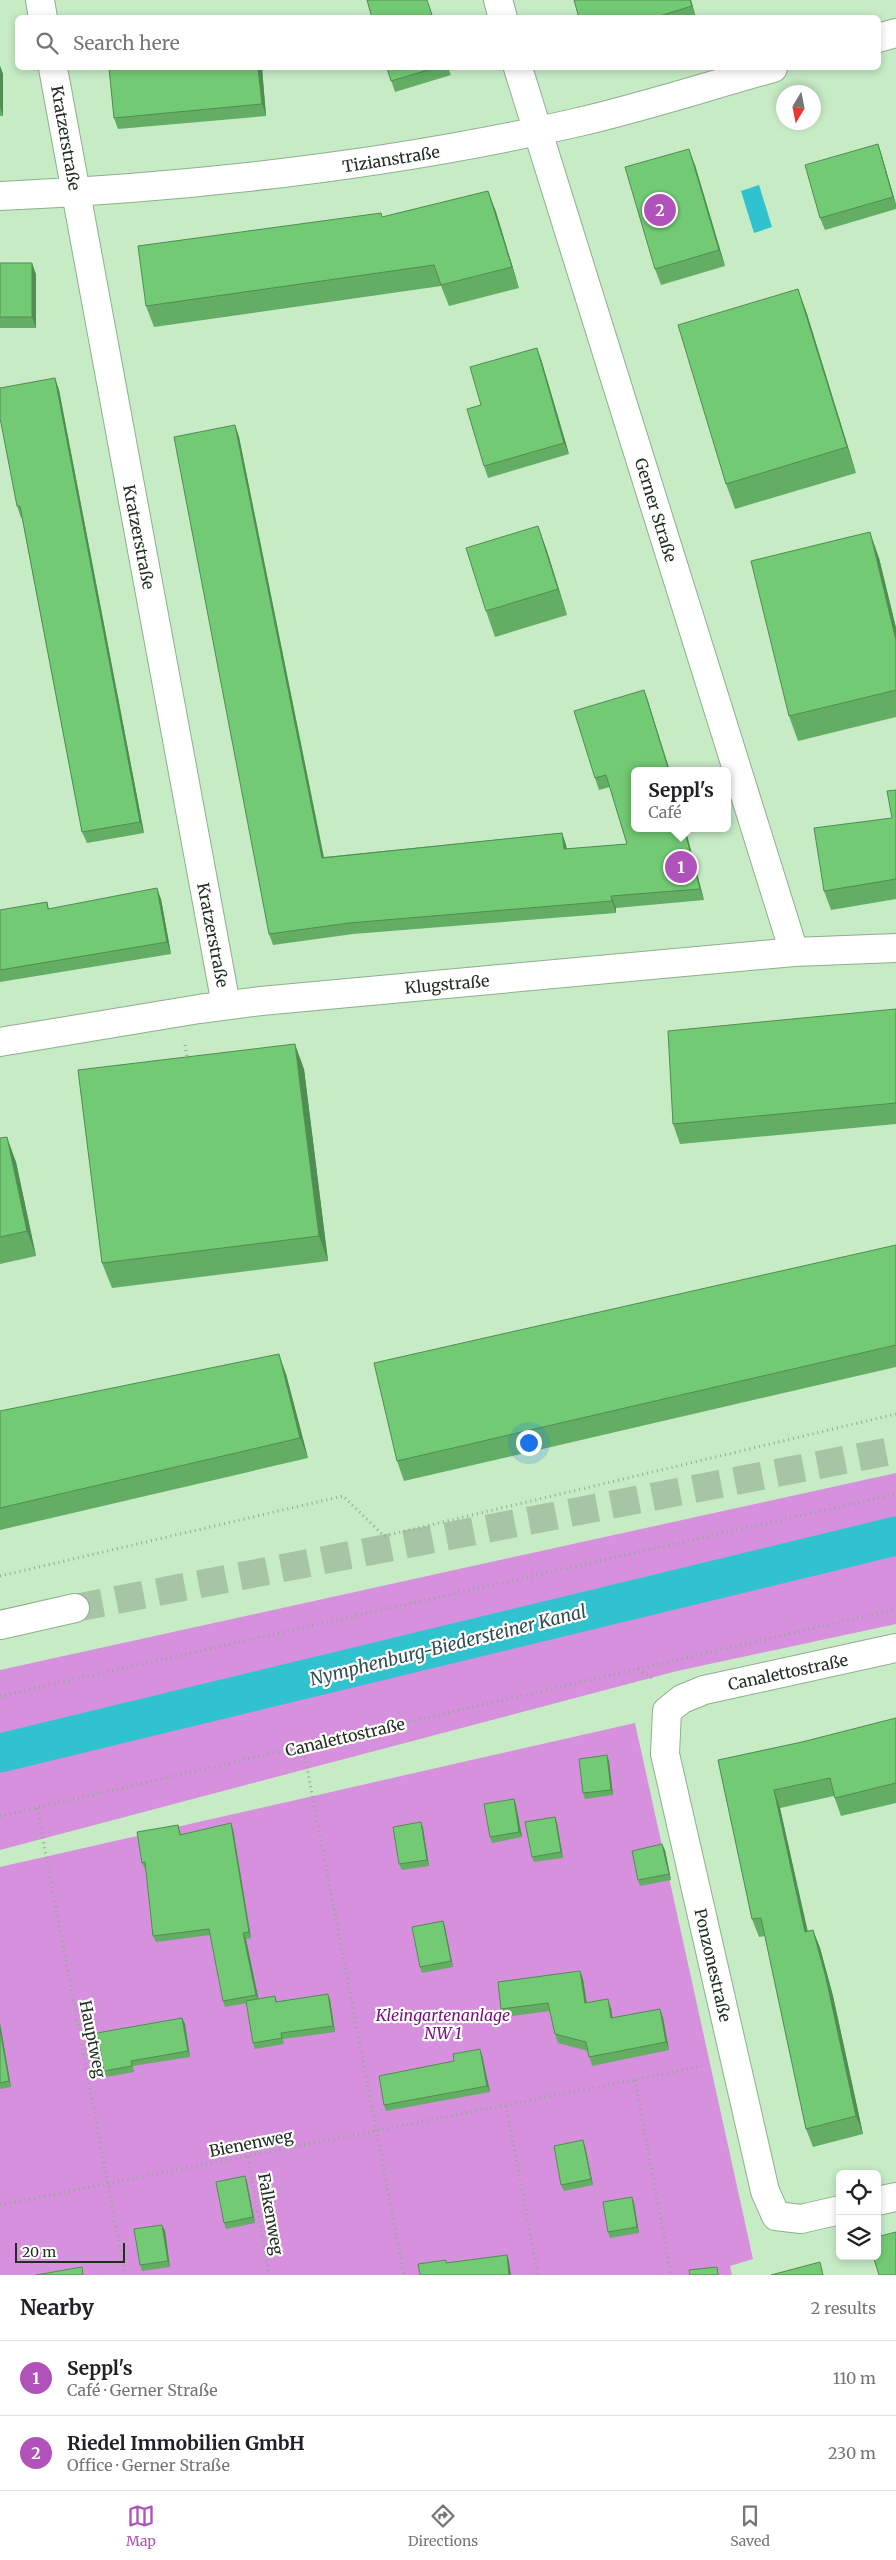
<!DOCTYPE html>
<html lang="en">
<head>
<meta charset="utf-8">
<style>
  :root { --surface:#fff; --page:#f6f6f6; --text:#202124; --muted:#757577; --line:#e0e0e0; --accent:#b151ba }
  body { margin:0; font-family:Merriweather,serif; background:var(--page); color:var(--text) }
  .controls { position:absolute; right:15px; bottom:15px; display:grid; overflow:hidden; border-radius:8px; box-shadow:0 2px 8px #0003 }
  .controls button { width:45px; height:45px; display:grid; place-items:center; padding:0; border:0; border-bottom:1px solid var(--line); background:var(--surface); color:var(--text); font:25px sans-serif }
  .compass { position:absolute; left:776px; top:85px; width:45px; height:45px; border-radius:50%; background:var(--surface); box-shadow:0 2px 8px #0003; rotate:190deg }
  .scale { position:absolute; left:15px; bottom:12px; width:110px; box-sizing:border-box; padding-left:5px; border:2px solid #212f20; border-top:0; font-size:14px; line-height:18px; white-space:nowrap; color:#212f20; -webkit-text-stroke:4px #fff; paint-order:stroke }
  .you { position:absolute; left:528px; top:1442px; width:18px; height:18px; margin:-12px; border:4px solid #fff; border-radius:50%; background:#1a73e8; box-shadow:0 0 0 8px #1a73e833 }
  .badge { display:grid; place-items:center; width:32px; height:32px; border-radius:50%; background:var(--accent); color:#fff; font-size:16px; font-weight:700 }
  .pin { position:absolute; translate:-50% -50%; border:2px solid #fff; box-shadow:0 1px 5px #0006 }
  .popup { position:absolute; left:631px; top:767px; width:100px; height:65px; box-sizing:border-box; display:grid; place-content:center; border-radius:8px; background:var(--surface); filter:drop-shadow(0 1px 4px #0005); font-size:16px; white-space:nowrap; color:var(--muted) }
  .popup b { font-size:19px; color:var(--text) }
  .popup::after { content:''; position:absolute; left:50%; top:100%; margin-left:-10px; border:10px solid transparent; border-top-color:var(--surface) }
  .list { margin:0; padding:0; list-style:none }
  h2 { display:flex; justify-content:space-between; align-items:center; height:65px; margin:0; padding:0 20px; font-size:21px }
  h2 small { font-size:16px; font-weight:400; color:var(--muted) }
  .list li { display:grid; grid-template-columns:32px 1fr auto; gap:15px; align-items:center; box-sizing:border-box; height:75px; padding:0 20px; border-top:1px solid var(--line) }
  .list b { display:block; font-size:19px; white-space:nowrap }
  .list p { margin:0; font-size:16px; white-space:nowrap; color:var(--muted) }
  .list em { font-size:16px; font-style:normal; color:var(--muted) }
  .icon { flex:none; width:28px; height:28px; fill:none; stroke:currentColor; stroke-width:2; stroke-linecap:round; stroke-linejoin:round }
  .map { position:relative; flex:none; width:896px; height:2275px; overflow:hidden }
  .search { position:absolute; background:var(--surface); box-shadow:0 2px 8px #0003; left:15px; right:15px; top:15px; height:55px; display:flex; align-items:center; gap:12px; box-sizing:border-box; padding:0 18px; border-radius:8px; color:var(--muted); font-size:19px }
  .sheet { height:215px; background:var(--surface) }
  nav { display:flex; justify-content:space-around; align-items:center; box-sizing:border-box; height:70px; border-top:1px solid var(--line); background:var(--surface); font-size:14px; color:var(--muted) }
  nav a { display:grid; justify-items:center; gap:2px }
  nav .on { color:var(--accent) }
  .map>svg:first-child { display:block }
</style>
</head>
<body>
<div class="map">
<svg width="896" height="2275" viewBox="0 0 896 2275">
  <rect width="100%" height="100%" fill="#c6ebc5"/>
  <path fill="#d790dd" d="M 896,1473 L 896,1624 L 677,1671 L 0,1850 L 0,1670 Z
    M 635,1723 L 753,2259 L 730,2266 L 732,2275 L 0,2275 L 0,1867 Z"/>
  <path fill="#31c2cf" d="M 759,185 L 772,227 L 754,233 L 741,191 Z"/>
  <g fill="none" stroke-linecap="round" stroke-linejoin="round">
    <path stroke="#31c2cf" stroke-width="39" d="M 0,1753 L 896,1536"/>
    <path stroke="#a5c5a4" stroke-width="28" stroke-dasharray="28 14" stroke-linecap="butt" d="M 75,1608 L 896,1450"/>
    <defs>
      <path id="minor" d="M 40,0 L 43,18
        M 498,0 L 503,18
        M 878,38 L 896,33
        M 53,68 L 226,1005
        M 518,68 L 794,952
        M 0,196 C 195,187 388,166 579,122 C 644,107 708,86 773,68
        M 0,1042 L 199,1009 L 261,1001 L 794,952 L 896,948
        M 0,1625 L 75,1608
        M 877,2201 L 896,2197
        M 840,2210 L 801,2219 L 776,2216 L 765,2191 L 665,1754 L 667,1711 L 682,1699 L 704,1690 L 896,1648"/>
    </defs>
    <use href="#minor" stroke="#8db08c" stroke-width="30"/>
    <path stroke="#8fac8e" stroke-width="3" stroke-dasharray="1 4" stroke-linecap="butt" d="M 185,1045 L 188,1061
      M 0,1576 L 343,1496 L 384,1536 L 896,1414
      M 638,1669 L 896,1609
      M 0,1696 L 896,1494
      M 303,1747 L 404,2275
      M 37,1808 L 125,2275
      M 0,1816 L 638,1669 L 655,1680
      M 635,2080 L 671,2275
      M 506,2106 L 538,2275
      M 248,2157 L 269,2275
      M 0,2205 L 702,2066"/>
    <use href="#minor" stroke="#fff" stroke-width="28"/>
  </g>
  <path fill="#63ae64" d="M 574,0 L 691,0 L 696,18 L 579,18 Z
    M 0,66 L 3,74 L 3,116 L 0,116 Z
    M 109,68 L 262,68 L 266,116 L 118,129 L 114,118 Z
    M 387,68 L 448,68 L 451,75 L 395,92 Z
    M 878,144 L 896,204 L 896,209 L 825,230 L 820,218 Z
    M 695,165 L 725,266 L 661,285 L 655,269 Z
    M 488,191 L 496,212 L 519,288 L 449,306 L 441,286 L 154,327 L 146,306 L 382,217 Z
    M 0,263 L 36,274 L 36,328 L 0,328 Z
    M 798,289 L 807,314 L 856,473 L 735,509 L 726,484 Z
    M 541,359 L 569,454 L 488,478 L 484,466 L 481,405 Z
    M 55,378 L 59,390 L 144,833 L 87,843 L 82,832 L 22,518 L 21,518 L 17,506 Z
    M 235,425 L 239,437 L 324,857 L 562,833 L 566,845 L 567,849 L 627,844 L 610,787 L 599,790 L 595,778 L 644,690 L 648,701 L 685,828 L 704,900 L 616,908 L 616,913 L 353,934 L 273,945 L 269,934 Z
    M 538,526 L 547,551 L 567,615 L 495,637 L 486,611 Z
    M 879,558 L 896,628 L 896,717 L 798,741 L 789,716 Z
    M 896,790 L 896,899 L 831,910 L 824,891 L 892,818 Z
    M 161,899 L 171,954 L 0,982 L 0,910 L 47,902 L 49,909 Z
    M 896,1009 L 896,1124 L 680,1144 L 673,1124 Z
    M 304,1069 L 328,1261 L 112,1288 L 102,1263 Z
    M 0,1138 L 16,1162 L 36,1256 L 0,1264 Z
    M 896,1245 L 896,1367 L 404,1481 L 397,1461 Z
    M 286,1374 L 308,1458 L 0,1530 L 0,1411 Z
    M 896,1718 L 896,1803 L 841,1816 L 834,1796 L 780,1808 L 807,1931 L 813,1930 L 820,1948 L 833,1996 L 863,2134 L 813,2147 L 806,2129 L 765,1936 L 759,1937 L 752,1919 L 718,1760 L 802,1742 Z
    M 609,1761 L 613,1795 L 585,1799 L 583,1793 Z
    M 514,1799 L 516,1805 L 522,1837 L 492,1843 L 490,1837 Z
    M 555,1817 L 557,1823 L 563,1858 L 534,1862 L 532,1857 Z
    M 421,1822 L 423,1828 L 429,1866 L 402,1870 L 399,1864 Z
    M 178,1825 L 181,1834 L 233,1829 L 251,1938 L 246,1939 L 258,1999 L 275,1996 L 277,2002 L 330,2000 L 335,2032 L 283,2039 L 284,2044 L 255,2049 L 253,2043 L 247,2003 L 225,2007 L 223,2001 L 210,1935 L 156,1942 L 153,1936 L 146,1868 L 145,1869 L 142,1863 Z
    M 665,1850 L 671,1880 L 640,1886 L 638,1880 Z
    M 443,1921 L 445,1927 L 453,1967 L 422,1973 L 420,1967 Z
    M 580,1971 L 583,1979 L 587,2003 L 611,2008 L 612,2018 L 660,2009 L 663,2018 L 669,2050 L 592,2066 L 588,2051 L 558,2043 L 555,2034 L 550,2011 L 504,2017 L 501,2009 Z
    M 182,2018 L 185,2024 L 190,2057 L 133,2066 L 134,2072 L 106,2077 L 104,2071 Z
    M 0,2023 L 11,2087 L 0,2089 Z
    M 482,2055 L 490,2092 L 386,2111 L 384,2105 L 454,2061 Z
    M 585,2146 L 593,2185 L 564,2191 L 561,2185 Z
    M 245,2176 L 247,2182 L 255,2223 L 226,2229 L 224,2223 Z
    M 634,2203 L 639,2233 L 610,2238 L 608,2232 Z
    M 162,2225 L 165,2231 L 170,2267 L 142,2271 L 140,2265 Z"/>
  <path fill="#508d51" d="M 690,0 L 691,0 L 696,18 Z
    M 0,66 L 3,74 L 3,116 L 0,107 Z
    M 258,68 L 262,68 L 266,116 L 262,104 Z
    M 878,144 L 882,156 L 896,205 L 893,197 Z
    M 689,149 L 695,165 L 725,266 L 719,250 Z
    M 488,191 L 496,212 L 519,288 L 512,267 Z
    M 32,263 L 36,274 L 36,328 L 32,317 Z
    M 798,289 L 807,314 L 856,473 L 847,447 Z
    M 537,348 L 541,359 L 569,454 L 564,443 Z
    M 55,378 L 59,390 L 144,833 L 140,822 Z
    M 235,425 L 239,437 L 326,869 L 322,858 Z
    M 538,526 L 547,551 L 567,615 L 558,589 Z
    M 870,532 L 879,558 L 896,628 L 896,640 Z
    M 644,690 L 648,701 L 670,771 L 669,771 Z
    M 684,828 L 685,828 L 704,900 L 700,889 Z
    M 562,833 L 566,845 L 568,860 L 564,849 Z
    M 157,888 L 161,899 L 171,954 L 167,942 Z
    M 611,896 L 616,908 L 616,913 L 612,901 Z
    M 295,1044 L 304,1069 L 328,1261 L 319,1236 Z
    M 7,1137 L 16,1162 L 36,1256 L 27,1231 Z
    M 279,1354 L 286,1374 L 308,1458 L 300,1438 Z
    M 607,1755 L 609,1761 L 613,1795 L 611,1790 Z
    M 774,1790 L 780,1808 L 812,1950 L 805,1932 Z
    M 514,1799 L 516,1805 L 522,1837 L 519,1832 Z
    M 555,1817 L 557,1823 L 563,1858 L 561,1852 Z
    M 421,1822 L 423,1828 L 429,1866 L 427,1860 Z
    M 231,1823 L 233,1829 L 251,1938 L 249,1932 Z
    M 662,1844 L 665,1850 L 671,1880 L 669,1874 Z
    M 443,1921 L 445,1927 L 453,1967 L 451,1961 Z
    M 813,1930 L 820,1948 L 833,1996 L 863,2134 L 856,2116 Z
    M 243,1933 L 246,1939 L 259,2001 L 256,1995 Z
    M 580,1971 L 583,1979 L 588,2012 L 585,2003 Z
    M 328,1994 L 330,2000 L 335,2032 L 333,2026 Z
    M 608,1999 L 611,2008 L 614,2027 L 611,2018 Z
    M 660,2009 L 663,2018 L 669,2050 L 666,2042 Z
    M 182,2018 L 185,2024 L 190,2057 L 188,2051 Z
    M 0,2023 L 11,2087 L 9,2081 L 0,2029 Z
    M 480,2049 L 482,2055 L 490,2092 L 487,2086 Z
    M 583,2140 L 585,2146 L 593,2185 L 591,2179 Z
    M 245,2176 L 247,2182 L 255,2223 L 253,2217 Z
    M 632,2197 L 634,2203 L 639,2233 L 637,2227 Z
    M 162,2225 L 165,2231 L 170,2267 L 168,2261 Z
    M 507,2255 L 509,2261 L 511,2275 L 509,2275 Z"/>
  <path fill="#73ca74" stroke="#508d51" d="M 367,0 L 427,0 L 433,18 L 372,18 Z
    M 574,0 L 690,0 L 692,6 L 653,18 L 579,18 Z
    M 109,68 L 258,68 L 262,104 L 114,118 Z
    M 387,68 L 435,68 L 391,81 Z
    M 878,144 L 893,197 L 820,218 L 805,165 Z
    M 689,149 L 719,250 L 655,269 L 625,167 Z
    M 488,191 L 512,267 L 441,285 L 434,265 L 146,306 L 138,246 L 381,213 L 382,217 Z
    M 0,263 L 32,263 L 32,317 L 0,317 Z
    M 798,289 L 847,447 L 726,484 L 678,325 Z
    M 537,348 L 564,443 L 484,466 L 467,409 L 481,405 L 470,367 Z
    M 55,378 L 140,822 L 82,832 L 20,506 L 17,506 L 0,418 L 0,388 Z
    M 235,425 L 322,858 L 562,833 L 564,849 L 627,844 L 606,775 L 595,778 L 574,711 L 644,690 L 669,771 L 635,771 L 635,828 L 684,828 L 700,889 L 611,896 L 612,901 L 349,923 L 269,934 L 174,437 Z
    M 538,526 L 558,589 L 486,611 L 466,548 Z
    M 870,532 L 896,640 L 896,690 L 789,716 L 751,561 Z
    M 896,790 L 896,879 L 824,891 L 814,828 L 892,818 L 887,791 Z
    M 157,888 L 167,942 L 0,970 L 0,910 L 47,902 L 48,909 Z
    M 896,1009 L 896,1103 L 673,1124 L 668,1031 Z
    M 295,1044 L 319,1236 L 102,1263 L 78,1070 Z
    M 7,1137 L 27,1231 L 0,1237 L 0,1138 Z
    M 896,1245 L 896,1345 L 397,1461 L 374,1363 Z
    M 279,1354 L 300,1438 L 0,1508 L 0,1411 Z
    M 896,1718 L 896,1783 L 835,1798 L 830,1778 L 774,1790 L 805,1932 L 813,1930 L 826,1978 L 856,2116 L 806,2129 L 761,1918 L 752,1919 L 718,1760 L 802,1742 Z
    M 607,1755 L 611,1790 L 583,1793 L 579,1759 Z
    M 514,1799 L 519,1832 L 490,1837 L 484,1804 Z
    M 555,1817 L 561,1852 L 532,1857 L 525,1822 Z
    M 421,1822 L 427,1860 L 399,1864 L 393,1827 Z
    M 231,1823 L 249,1932 L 243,1933 L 256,1995 L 223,2001 L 209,1929 L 153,1936 L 145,1862 L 142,1863 L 137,1832 L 178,1825 L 180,1835 Z
    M 662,1844 L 669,1874 L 638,1880 L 632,1851 Z
    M 443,1921 L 451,1961 L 420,1967 L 412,1927 Z
    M 580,1971 L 585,2003 L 608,1999 L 611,2018 L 660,2009 L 666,2042 L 589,2057 L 586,2042 L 555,2034 L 548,2003 L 501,2009 L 498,1982 Z
    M 328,1994 L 333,2026 L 281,2033 L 282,2038 L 253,2043 L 246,2001 L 275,1996 L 276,2002 Z
    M 182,2018 L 188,2051 L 131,2061 L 132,2066 L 104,2071 L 97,2033 Z
    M 0,2029 L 9,2081 L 0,2083 Z
    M 480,2049 L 487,2086 L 384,2105 L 379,2076 L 454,2061 L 453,2054 Z
    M 583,2140 L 591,2179 L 561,2185 L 554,2146 Z
    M 245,2176 L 253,2217 L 224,2223 L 216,2182 Z
    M 632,2197 L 637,2227 L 608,2232 L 603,2202 Z
    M 162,2225 L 168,2261 L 140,2265 L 134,2229 Z
    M 896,2232 L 896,2275 L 879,2275 L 873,2256 L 877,2256 L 877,2237 Z
    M 507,2255 L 509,2275 L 420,2275 L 418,2264 L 446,2260 L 446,2263 Z
    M 820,2262 L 823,2275 L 771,2275 Z
    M 82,2267 L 83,2275 L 36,2275 Z
    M 717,2267 L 718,2275 L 690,2275 L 689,2270 Z"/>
  <g text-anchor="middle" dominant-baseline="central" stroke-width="4.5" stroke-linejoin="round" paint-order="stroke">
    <g font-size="16" fill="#212f20" stroke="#fff">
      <text transform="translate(66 138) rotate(80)">Kratzerstraße</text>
      <text transform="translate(391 159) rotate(-9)">Tizianstraße</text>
      <text transform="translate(656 510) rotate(73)">Gerner Straße</text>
      <text transform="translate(139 537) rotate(79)">Kratzerstraße</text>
      <text transform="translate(213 935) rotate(79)">Kratzerstraße</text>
      <text transform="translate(447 984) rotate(-5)">Klugstraße</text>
      <text transform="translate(788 1672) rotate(-12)">Canalettostraße</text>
      <text transform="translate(345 1737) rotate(-13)">Canalettostraße</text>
      <text transform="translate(713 1965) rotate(77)">Ponzonestraße</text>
      <text transform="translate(93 2039) rotate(79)">Hauptweg</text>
      <text transform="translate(251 2143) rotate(-11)">Bienenweg</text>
      <text transform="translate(271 2214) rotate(80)">Falkenweg</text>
    </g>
    <g font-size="16" font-style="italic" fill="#74117d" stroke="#fff">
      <text x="443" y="2015">Kleingartenanlage<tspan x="443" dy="18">NW 1</tspan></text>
    </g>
    <g font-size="18" font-style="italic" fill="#304d50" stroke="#fff">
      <text transform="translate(448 1645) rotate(-14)">Nymphenburg-Biedersteiner Kanal</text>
    </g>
  </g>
</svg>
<div class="controls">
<button><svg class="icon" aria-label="locate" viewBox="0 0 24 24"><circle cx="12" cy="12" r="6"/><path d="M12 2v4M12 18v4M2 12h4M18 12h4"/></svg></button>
<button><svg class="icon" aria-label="layers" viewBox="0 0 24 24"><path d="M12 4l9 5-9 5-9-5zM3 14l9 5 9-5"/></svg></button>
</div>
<svg class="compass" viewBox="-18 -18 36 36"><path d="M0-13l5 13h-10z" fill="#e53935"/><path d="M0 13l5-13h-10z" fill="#757577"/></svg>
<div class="scale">20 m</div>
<div class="you"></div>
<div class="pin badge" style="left:681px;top:867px">1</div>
<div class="popup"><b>Seppl's</b>Café</div>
<div class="pin badge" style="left:660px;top:210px">2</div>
<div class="search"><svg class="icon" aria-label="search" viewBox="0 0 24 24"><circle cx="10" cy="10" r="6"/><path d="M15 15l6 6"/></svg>Search here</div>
</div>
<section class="sheet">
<h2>Nearby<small>2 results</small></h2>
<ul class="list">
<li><span class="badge">1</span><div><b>Seppl's</b><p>Café · Gerner Straße</p></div><em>110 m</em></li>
<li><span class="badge">2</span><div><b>Riedel Immobilien GmbH</b><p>Office · Gerner Straße</p></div><em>230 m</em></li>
</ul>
</section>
<nav>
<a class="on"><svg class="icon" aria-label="map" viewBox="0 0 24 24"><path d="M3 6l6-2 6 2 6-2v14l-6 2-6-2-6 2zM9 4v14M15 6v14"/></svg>Map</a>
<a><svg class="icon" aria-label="directions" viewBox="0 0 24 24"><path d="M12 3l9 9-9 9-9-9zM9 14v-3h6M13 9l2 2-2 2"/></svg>Directions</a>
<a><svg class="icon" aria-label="saved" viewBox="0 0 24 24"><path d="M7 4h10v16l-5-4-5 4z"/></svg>Saved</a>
</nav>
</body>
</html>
